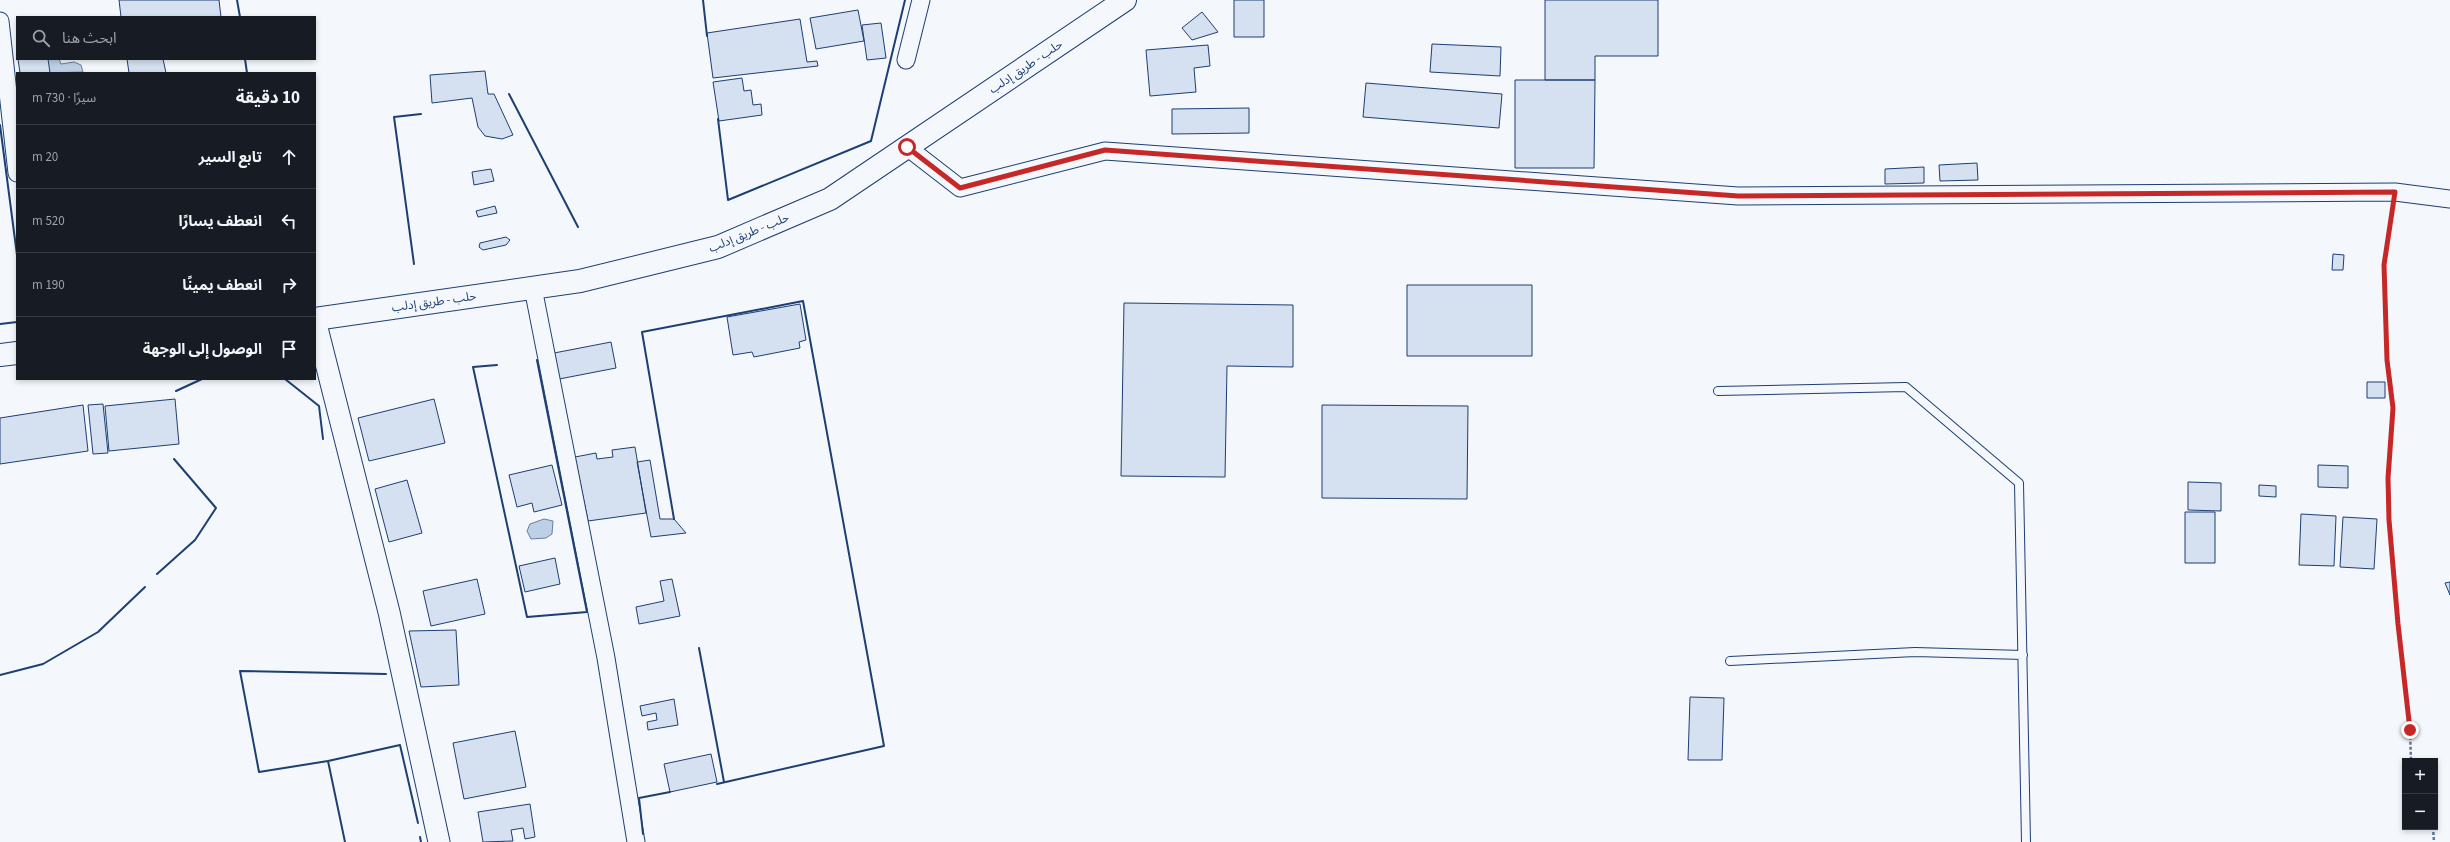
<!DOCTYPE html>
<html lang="ar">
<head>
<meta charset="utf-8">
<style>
  :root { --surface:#171b24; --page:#242831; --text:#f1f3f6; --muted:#9ea1a6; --line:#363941 }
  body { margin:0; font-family:"Source Sans 3","Noto Sans Arabic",sans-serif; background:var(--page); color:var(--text); direction:rtl }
  .controls { position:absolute; right:12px; bottom:12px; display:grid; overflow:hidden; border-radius:0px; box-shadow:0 2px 6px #0003 }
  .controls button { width:36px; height:36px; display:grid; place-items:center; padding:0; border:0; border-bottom:1px solid var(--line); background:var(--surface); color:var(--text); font:20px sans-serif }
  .stop { position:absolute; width:12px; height:12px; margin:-9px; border:3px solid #c62828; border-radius:50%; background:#fff }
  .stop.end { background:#c62828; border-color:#fff; box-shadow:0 1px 4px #0008 }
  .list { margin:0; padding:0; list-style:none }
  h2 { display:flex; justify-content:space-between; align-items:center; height:52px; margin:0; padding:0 16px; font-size:17px }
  h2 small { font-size:13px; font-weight:400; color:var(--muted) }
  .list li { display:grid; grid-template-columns:26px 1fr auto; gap:12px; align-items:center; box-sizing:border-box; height:64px; padding:0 16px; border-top:1px solid var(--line) }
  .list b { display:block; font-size:15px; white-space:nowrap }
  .list em { font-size:13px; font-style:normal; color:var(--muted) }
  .icon { flex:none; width:22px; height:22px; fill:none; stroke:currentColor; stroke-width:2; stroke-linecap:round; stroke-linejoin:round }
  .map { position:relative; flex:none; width:2450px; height:842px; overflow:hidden; direction:ltr }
  .search { position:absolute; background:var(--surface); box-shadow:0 2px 6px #0003; left:16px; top:16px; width:300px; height:44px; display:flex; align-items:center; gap:10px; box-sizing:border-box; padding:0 14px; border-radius:0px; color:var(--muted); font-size:15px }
  .panel { position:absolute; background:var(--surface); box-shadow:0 2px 6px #0003; left:16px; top:72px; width:300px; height:308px; border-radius:0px; direction:rtl }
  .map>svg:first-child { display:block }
</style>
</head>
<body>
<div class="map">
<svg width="2450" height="842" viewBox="0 0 2450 842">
  <rect width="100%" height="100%" fill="#f4f7fb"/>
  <path fill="#bed0e5" stroke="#687fa3" d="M 46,59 L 59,59 L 61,64 L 74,62 L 81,65 L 83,72 L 46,73 Z
    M 544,519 L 553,521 L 552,534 L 546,538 L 531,539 L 527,531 L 530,524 Z"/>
  <path fill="#d5e0f0" stroke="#1d3f73" d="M 119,0 L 219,0 L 221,17 L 121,17 Z
    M 1234,0 L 1264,0 L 1264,37 L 1234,37 Z
    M 1545,0 L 1658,0 L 1658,56 L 1595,56 L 1595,80 L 1545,80 Z
    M 858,10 L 864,41 L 816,49 L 810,18 Z
    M 1202,12 L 1218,32 L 1192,40 L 1182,28 Z
    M 800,19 L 807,62 L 817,61 L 818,66 L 713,78 L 707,33 Z
    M 881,23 L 886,58 L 867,60 L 862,25 Z
    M 1432,44 L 1501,47 L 1500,76 L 1430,72 Z
    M 1208,45 L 1210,66 L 1194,68 L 1196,92 L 1150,96 L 1146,50 Z
    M 18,59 L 48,59 L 50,73 L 20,73 Z
    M 127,59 L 163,59 L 166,73 L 129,73 Z
    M 485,71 L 488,94 L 494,94 L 513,135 L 502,139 L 485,136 L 478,127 L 472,98 L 432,103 L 430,75 Z
    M 742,78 L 744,91 L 751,90 L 753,105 L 761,104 L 762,115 L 719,121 L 713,82 Z
    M 1515,80 L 1595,80 L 1594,168 L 1515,168 Z
    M 1366,83 L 1502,94 L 1499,128 L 1363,117 Z
    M 1249,108 L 1249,133 L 1172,134 L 1172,109 Z
    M 1977,163 L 1978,180 L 1940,181 L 1939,165 Z
    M 1924,167 L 1924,183 L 1885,184 L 1885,169 Z
    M 491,169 L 494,181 L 474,185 L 472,172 Z
    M 495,206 L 497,213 L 478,217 L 476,211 Z
    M 506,237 L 510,240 L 506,245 L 483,250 L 479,247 L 480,243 Z
    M 2333,254 L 2344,255 L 2343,270 L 2332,270 Z
    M 1407,285 L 1532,285 L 1532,356 L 1407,356 Z
    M 1124,303 L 1293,305 L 1293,367 L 1227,366 L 1225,477 L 1121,476 Z
    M 800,304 L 806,340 L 799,342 L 800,348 L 754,357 L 752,352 L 733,355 L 727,317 Z
    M 611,342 L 616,368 L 554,380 L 549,354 Z
    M 2367,382 L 2385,382 L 2385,398 L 2367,398 Z
    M 175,399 L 179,444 L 109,451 L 105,406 Z
    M 434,399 L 445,443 L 369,461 L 358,418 Z
    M 103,404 L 108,453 L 93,454 L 88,405 Z
    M 83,405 L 88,451 L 0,464 L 0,418 Z
    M 1322,405 L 1468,406 L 1467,499 L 1322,498 Z
    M 635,447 L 646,513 L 588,521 L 575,457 L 596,453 L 597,459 L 613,457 L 612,450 Z
    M 650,460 L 660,519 L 674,519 L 686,533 L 651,537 L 637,462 Z
    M 552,465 L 562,505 L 534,512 L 532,503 L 517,507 L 509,475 Z
    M 2318,465 L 2348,466 L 2348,488 L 2318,487 Z
    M 407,480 L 422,533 L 389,542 L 375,489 Z
    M 2188,482 L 2221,483 L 2221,511 L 2188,510 Z
    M 2259,485 L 2276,486 L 2276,497 L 2259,496 Z
    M 2185,512 L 2215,512 L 2215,563 L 2185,563 Z
    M 2301,514 L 2336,516 L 2334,566 L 2299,565 Z
    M 2343,517 L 2377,519 L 2374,569 L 2340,567 Z
    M 555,558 L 560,584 L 525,592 L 519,566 Z
    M 477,579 L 485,614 L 431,626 L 423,591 Z
    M 672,579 L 680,616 L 639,624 L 636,607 L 664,601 L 660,581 Z
    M 2450,582 L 2450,595 L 2445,583 Z
    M 456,630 L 459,685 L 421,687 L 409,631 Z
    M 1690,697 L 1724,698 L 1722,760 L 1688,760 Z
    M 674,699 L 678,725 L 648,730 L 647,722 L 657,720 L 656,713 L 642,716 L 640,706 Z
    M 515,731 L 526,787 L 464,799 L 453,743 Z
    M 711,754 L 717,782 L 670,792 L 664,764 Z
    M 530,804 L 535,837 L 525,839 L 523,828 L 511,830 L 513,841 L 483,842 L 478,812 Z"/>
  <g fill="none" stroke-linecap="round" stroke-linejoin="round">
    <defs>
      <path id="service" d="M 1718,391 L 1906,387 L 2019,483 L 2026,842
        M 1730,661 L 1915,652 L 2023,655"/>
      <path id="minor" d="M 0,21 L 17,173
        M 906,60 L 921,0
        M 907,147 L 960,188 L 1105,151 L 1738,196 L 2395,192 L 2450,199
        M 533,288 L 606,658 L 636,842"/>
      <path id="tertiary" d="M 315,320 L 389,612 L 439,842"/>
      <path id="trunk" d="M 315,319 L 580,281 L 718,247 L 830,199 L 1125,0
        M 0,355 L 17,353"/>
    </defs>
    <use href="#service" stroke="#1d3f73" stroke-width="10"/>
    <use href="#minor" stroke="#1d3f73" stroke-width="19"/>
    <use href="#tertiary" stroke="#1d3f73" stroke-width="23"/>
    <use href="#trunk" stroke="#1d3f73" stroke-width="24"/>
    <path stroke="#5e769c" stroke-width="2.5" stroke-dasharray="3 2" stroke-linecap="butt" d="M 2392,209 L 2384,265 L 2387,360 L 2393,408 L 2388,478 L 2389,520 L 2398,624 L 2410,730 L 2411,761
      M 2433,827 L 2434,842"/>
    <use href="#service" stroke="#f4f7fb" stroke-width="8"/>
    <use href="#minor" stroke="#f4f7fb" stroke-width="17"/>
    <use href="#tertiary" stroke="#f4f7fb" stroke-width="21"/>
    <use href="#trunk" stroke="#f4f7fb" stroke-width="22"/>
    <path stroke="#1d3f73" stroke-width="2" d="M 237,0 L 240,17
      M 703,0 L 707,36
      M 245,59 L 247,73
      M 509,94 L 578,227
      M 718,119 L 728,200 L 871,141 L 905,0
      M 0,125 L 17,255
      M 414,264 L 394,117 L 421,114
      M 0,324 L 17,322
      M 497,365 L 473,367 L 527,617 L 587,612 L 537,360
      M 285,379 L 319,406 L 323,439
      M 176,391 L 202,379
      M 674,519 L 642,332 L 803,301 L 884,746 L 717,784
      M 157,574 L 195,540 L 216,508 L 174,459
      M 699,648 L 724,782
      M 0,675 L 43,664 L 98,632 L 145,587
      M 328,761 L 400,745 L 418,823
      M 643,834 L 639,798 L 670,792
      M 420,837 L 421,842
      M 345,842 L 328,761 L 259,772 L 240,671 L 386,674"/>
  </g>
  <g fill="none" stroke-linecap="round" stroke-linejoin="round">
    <path stroke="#c62828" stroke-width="5" d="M 907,147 L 960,188 L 1105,150 L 1738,196 L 2395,192 L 2384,265 L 2387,360 L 2393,408 L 2388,478 L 2389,520 L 2398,624 L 2410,730"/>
  </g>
  <g text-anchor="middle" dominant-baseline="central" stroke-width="3" stroke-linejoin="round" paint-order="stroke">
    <g font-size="12" fill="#1d3f73" stroke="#f4f7fb">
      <text transform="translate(1026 67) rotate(-34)">حلب - طريق إدلب</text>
      <text transform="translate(749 233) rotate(-22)">حلب - طريق إدلب</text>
      <text transform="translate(434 302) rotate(-8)">حلب - طريق إدلب</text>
    </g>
  </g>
</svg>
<div class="controls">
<button>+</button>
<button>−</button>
</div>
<div class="stop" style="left:907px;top:147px"></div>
<div class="stop end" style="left:2410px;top:730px"></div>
<div class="search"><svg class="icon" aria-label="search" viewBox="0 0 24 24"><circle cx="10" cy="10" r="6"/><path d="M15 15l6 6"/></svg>ابحث هنا</div>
<section class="panel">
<h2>10 دقيقة<small>سيرًا · 730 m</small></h2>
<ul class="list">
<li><svg class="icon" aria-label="ahead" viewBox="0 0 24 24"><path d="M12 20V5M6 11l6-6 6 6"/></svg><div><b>تابع السير</b></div><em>20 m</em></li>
<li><svg class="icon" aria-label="left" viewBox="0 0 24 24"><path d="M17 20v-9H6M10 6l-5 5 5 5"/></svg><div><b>انعطف يسارًا</b></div><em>520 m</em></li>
<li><svg class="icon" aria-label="right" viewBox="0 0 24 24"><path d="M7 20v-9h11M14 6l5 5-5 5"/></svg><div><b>انعطف يمينًا</b></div><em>190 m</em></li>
<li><svg class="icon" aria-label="arrive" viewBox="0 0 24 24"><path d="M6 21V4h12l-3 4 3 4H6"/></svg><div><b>الوصول إلى الوجهة</b></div></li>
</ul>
</section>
</div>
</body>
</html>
